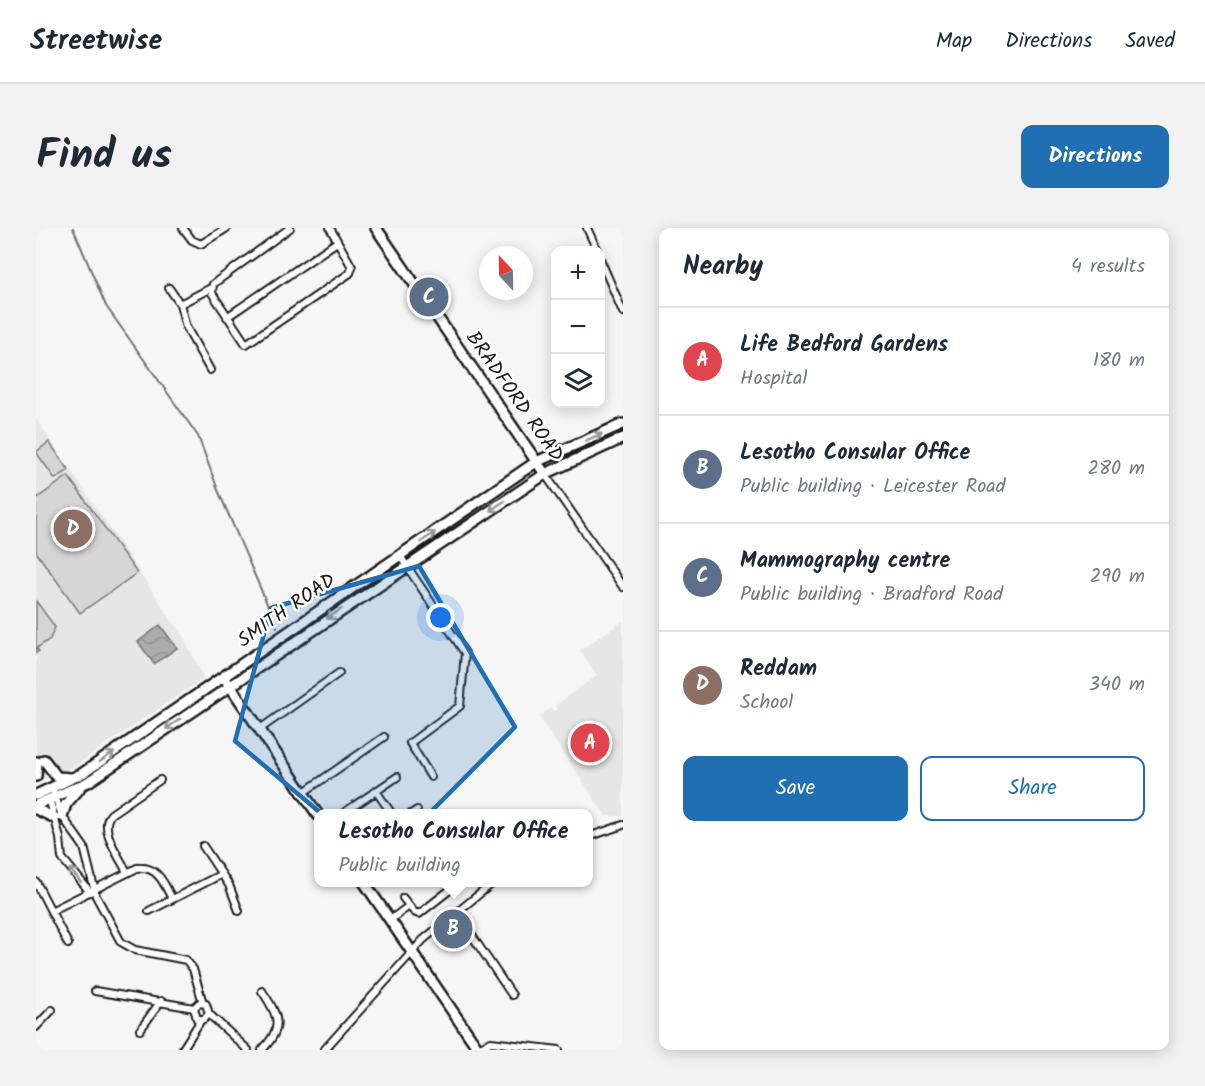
<!DOCTYPE html>
<html lang="en">
<head>
<meta charset="utf-8">
<style>
  :root { --surface:#fff; --page:#f2f2f3; --text:#1f2937; --muted:#747a83; --line:#e0e1e3; --accent:#1f6fb2 }
  body { margin:0; font-family:Kalam,sans-serif; background:var(--page); color:var(--text) }
  .controls { position:absolute; right:18px; top:18px; display:grid; overflow:hidden; border-radius:12px; box-shadow:0 3px 15px #0003 }
  .controls button { width:54px; height:54px; display:grid; place-items:center; padding:0; border:0; border-bottom:2px solid var(--line); background:var(--surface); color:var(--text); font:30px sans-serif }
  .compass { position:absolute; left:443px; top:18px; width:54px; height:54px; border-radius:50%; background:var(--surface); box-shadow:0 3px 15px #0003; rotate:338deg }
  .you { position:absolute; left:405px; top:390px; width:21px; height:21px; margin:-15px; border:4px solid #fff; border-radius:50%; background:#1a73e8; box-shadow:0 0 0 9px #1a73e833 }
  .badge { display:grid; place-items:center; width:39px; height:39px; border-radius:50%; background:var(--accent); color:#fff; font-size:20px; font-weight:700 }
  .pin { position:absolute; translate:-50% -50%; border:3px solid #fff; box-shadow:0 2px 6px #0006 }
  .popup { position:absolute; left:278px; top:581px; width:279px; height:78px; box-sizing:border-box; display:grid; place-content:center; border-radius:12px; background:var(--surface); filter:drop-shadow(0 2px 4px #0005); font-size:20px; white-space:nowrap; color:var(--muted) }
  .popup b { font-size:22px; color:var(--text) }
  .popup::after { content:''; position:absolute; left:50%; top:100%; margin-left:-12px; border:12px solid transparent; border-top-color:var(--surface) }
  .list { margin:0; padding:0; list-style:none }
  h2 { display:flex; justify-content:space-between; align-items:center; height:78px; margin:0; padding:0 24px; font-size:26px }
  h2 small { font-size:20px; font-weight:400; color:var(--muted) }
  .list li { display:grid; grid-template-columns:39px 1fr auto; gap:18px; align-items:center; box-sizing:border-box; height:108px; padding:0 24px; border-top:2px solid var(--line) }
  .list b { display:block; font-size:22px; white-space:nowrap }
  .list p { margin:0; font-size:20px; white-space:nowrap; color:var(--muted) }
  .list em { font-size:20px; font-style:normal; color:var(--muted) }
  .actions { display:flex; gap:12px; padding:18px 24px }
  .actions a { flex:1; padding:14px 0; border:2px solid var(--accent); border-radius:12px; text-align:center; font-size:21px; color:var(--accent) }
  .actions .main { background:var(--accent); color:#fff }
  .icon { flex:none; width:33px; height:33px; fill:none; stroke:currentColor; stroke-width:2; stroke-linecap:round; stroke-linejoin:round }
  .map { position:relative; flex:none; width:587px; height:822px; overflow:hidden; border-radius:12px }
  header { display:flex; align-items:center; gap:36px; box-sizing:border-box; height:84px; padding:0 30px; background:var(--surface); border-bottom:2px solid var(--line) }
  header strong { font-size:28px }
  nav { display:flex; gap:33px; margin-inline-start:auto; font-size:21px }
  .intro { display:flex; align-items:center; justify-content:space-between; box-sizing:border-box; height:144px; padding:0 36px }
  h1 { margin:0; font-size:42px }
  .button { padding:15px 27px; border-radius:12px; background:var(--accent); color:#fff; font-size:21px; font-weight:700 }
  main { display:flex; gap:36px; padding:0 36px }
  aside { flex:1; background:var(--surface); border-radius:12px; box-shadow:0 3px 15px #0003 }
  .map>svg:first-child { display:block }
</style>
</head>
<body>
<header>
<strong>Streetwise</strong>
<nav><a>Map</a><a>Directions</a><a>Saved</a></nav>
</header>
<div class="intro"><h1>Find us</h1><a class="button">Directions</a></div>
<main>
<div class="map">
<svg width="587" height="822" viewBox="0 0 587 822">
  <defs>
    <pattern id="water-waves" width="16" height="10" patternUnits="userSpaceOnUse" patternTransform="scale(1.5)"><rect width="16" height="10" fill="#acacac"/><path d="M0 5q4-4 8 0t8 0" fill="none" stroke="#939393"/></pattern>
  </defs>
  <rect width="100%" height="100%" fill="#f6f6f6"/>
  <filter id="ink" filterUnits="userSpaceOnUse"><feTurbulence type="fractalNoise" baseFrequency=".0167" numOctaves="2"/><feDisplacementMap in="SourceGraphic" scale="12" xChannelSelector="R" yChannelSelector="G"/><feConvolveMatrix kernelMatrix="1 2 1 2 8 2 1 2 1" color-interpolation-filters="sRGB"/></filter>
  <g filter="url(#ink)">
    <path fill="#e6e6e6" d="M 0,191 L 148,410 L 168,450 L 36,540 L 0,554 Z
      M 587,393 L 587,588 L 570,588 L 503,489 L 515,480 L 518,483 L 521,481 L 519,478 L 561,447 L 544,422 Z"/>
    <path fill="#d6d6d6" stroke="#797979" stroke-width="1.5" d="M 13,214 L 33,242 L 19,251 L 0,224 Z
      M 32,248 L 101,345 L 44,385 L 0,324 L 0,271 Z
      M 0,373 L 19,399 L 14,411 L 1,420 L 3,423 L 0,425 Z"/>
    <path fill="url(#water-waves)" stroke="#727272" stroke-width="1.5" d="M 124,397 L 141,420 L 118,436 L 102,414 Z"/>
    <g fill="none" stroke-linecap="round" stroke-linejoin="round">
      <path stroke="#727272" stroke-width="2" d="M 37,0 L 70,78 L 162,208 L 182,262 L 241,399"/>
      <defs>
        <path id="street" d="M 147,0 L 156,12 L 165,16 L 191,0
          M 254,0 L 177,56 L 176,65 L 210,116 L 314,45 L 316,39 L 294,0
          M 551,0 L 561,22
          M 564,31 L 587,84
          M 133,60 L 144,76 L 150,99 L 174,142
          M 144,76 L 175,60
          M 191,89 L 301,14
          M 509,246 L 587,359
          M 364,328 L 429,425 L 424,478 L 374,515 L 395,549
          M 224,501 L 303,445
          M 340,563 L 356,586
          M 268,564 L 348,509
          M 18,565 L 26,588 L 48,619 L 60,668 L 85,714 L 99,722 L 150,732 L 157,741 L 167,775
          M 13,570 L 24,610 L 26,630 L 54,664
          M 309,584 L 361,549
          M 375,586 L 381,582
          M 552,609 L 587,597
          M 167,618 L 193,657 L 203,683
          M 91,644 C 83,628 62,601 75,586 L 124,552
          M 0,654 L 32,716
          M 367,670 L 378,684 L 383,686 L 424,654
          M 15,683 L 101,640 C 122,638 128,655 136,671
          M 113,683 L 186,646
          M 420,684 L 476,767
          M 354,692 L 373,678
          M 59,763 L 158,780
          M 226,763 C 243,788 248,800 226,822
          M 173,786 L 168,791 L 161,791 L 158,780 L 163,775 L 170,776 L 173,786 L 212,822
          M 0,799 L 16,782
          M 104,802 L 125,773
          M 441,820 L 455,814 L 523,822
          M 146,822 L 165,792
          M 288,822 L 387,712 L 458,654"/>
        <path id="secondary" d="M 340,0 L 509,246
          M 190,452 L 282,587
          M 8,532 L 21,549 L 35,550
          M 0,548 L 1,534
          M 0,567 L 47,545 L 500,234 L 587,196
          M 0,577 L 52,554 L 509,246 L 587,210
          M 0,581 L 19,590
          M 26,588 L 30,576 L 43,561
          M 328,654 L 443,822"/>
      </defs>
      <use href="#street" stroke="#1c1c1c" stroke-width="10"/>
      <use href="#secondary" stroke="#1c1c1c" stroke-width="14"/>
      <use href="#street" stroke="#fff" stroke-width="6"/>
      <use href="#secondary" stroke="#fff" stroke-width="9"/>
    </g>
    <defs><path id="oneway-shaft" d="M-6 0H5M1.5-3L5.5 0L1.5 3" fill="none" stroke-width="1.6" stroke-linecap="round" stroke-linejoin="round" transform="scale(1.5)"/></defs>
    <g stroke="#999">
      <use href="#oneway-shaft" transform="translate(558 209) rotate(-24)"/>
      <use href="#oneway-shaft" transform="translate(461 278) rotate(146)"/>
      <use href="#oneway-shaft" transform="translate(392 309) rotate(-35)"/>
      <use href="#oneway-shaft" transform="translate(298 386) rotate(146)"/>
      <use href="#oneway-shaft" transform="translate(137 496) rotate(145)"/>
      <use href="#oneway-shaft" transform="translate(71 529) rotate(-34)"/>
      <use href="#oneway-shaft" transform="translate(39 647) rotate(-129)"/>
    </g>
  </g>
  <path fill="#1f6fb2" fill-opacity="0.2" stroke="#1f6fb2" stroke-width="4.5" stroke-linejoin="round" d="M 383,338 L 479,499 L 344,635 L 199,513 L 235,380 Z"/>
  <g text-anchor="middle" dominant-baseline="central" stroke-width="5" stroke-linejoin="round" paint-order="stroke">
    <g font-size="20" fill="#1c1c1c" stroke="#fff">
      <text transform="translate(478 169) rotate(55)">BRADFORD ROAD</text>
      <text transform="translate(251 383) rotate(-35)">SMITH ROAD</text>
    </g>
  </g>
</svg>
<div class="controls">
<button>+</button>
<button>−</button>
<button><svg class="icon" aria-label="layers" viewBox="0 0 24 24"><path d="M12 4l9 5-9 5-9-5zM3 14l9 5 9-5"/></svg></button>
</div>
<svg class="compass" viewBox="-18 -18 36 36"><path d="M0-13l5 13h-10z" fill="#e53935"/><path d="M0 13l5-13h-10z" fill="#747a83"/></svg>
<div class="you"></div>
<div class="pin badge" style="left:554px;top:515px;background:#e0444e">A</div>
<div class="pin badge" style="left:417px;top:701px;background:#5c6f8a">B</div>
<div class="popup"><b>Lesotho Consular Office</b>Public building</div>
<div class="pin badge" style="left:393px;top:69px;background:#5c6f8a">C</div>
<div class="pin badge" style="left:37px;top:301px;background:#8d6e63">D</div>
</div>
<aside>
<h2>Nearby<small>4 results</small></h2>
<ul class="list">
<li><span class="badge" style="background:#e0444e">A</span><div><b>Life Bedford Gardens</b><p>Hospital</p></div><em>180 m</em></li>
<li><span class="badge" style="background:#5c6f8a">B</span><div><b>Lesotho Consular Office</b><p>Public building · Leicester Road</p></div><em>280 m</em></li>
<li><span class="badge" style="background:#5c6f8a">C</span><div><b>Mammography centre</b><p>Public building · Bradford Road</p></div><em>290 m</em></li>
<li><span class="badge" style="background:#8d6e63">D</span><div><b>Reddam</b><p>School</p></div><em>340 m</em></li>
</ul>
<div class="actions"><a class="main">Save</a><a>Share</a></div>
</aside>
</main>
</body>
</html>
